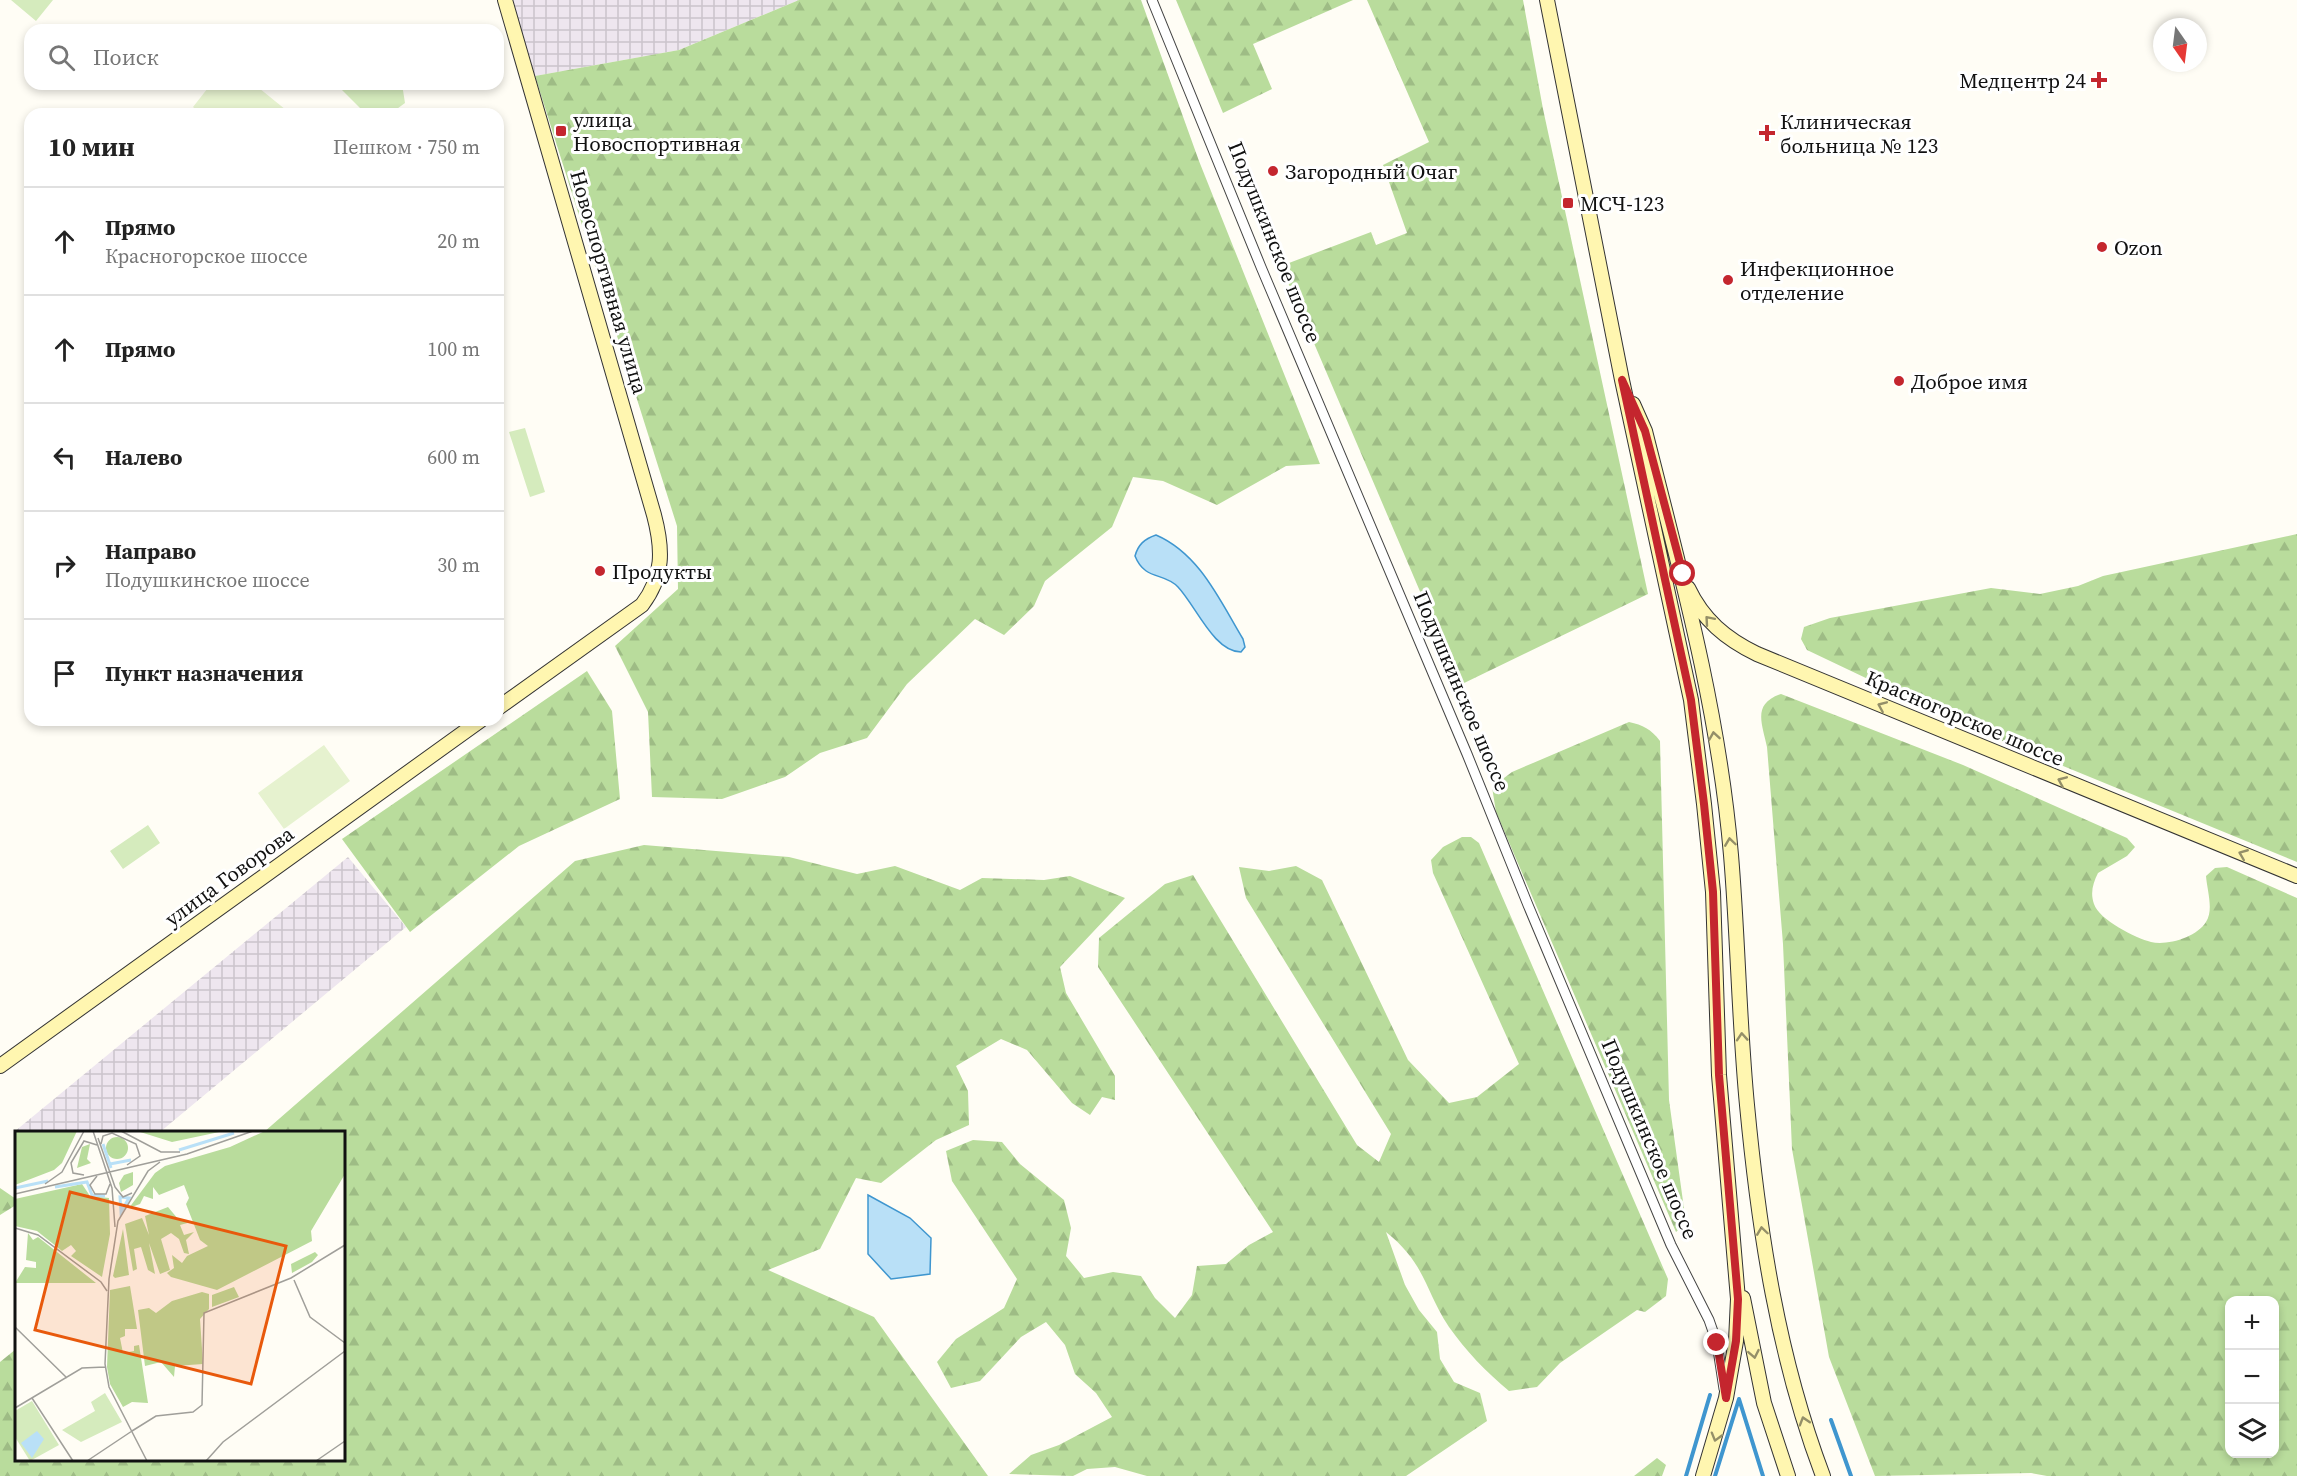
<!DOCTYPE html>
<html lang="ru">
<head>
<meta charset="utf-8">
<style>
  :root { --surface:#fff; --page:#f2f2f2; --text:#222; --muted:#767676; --line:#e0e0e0 }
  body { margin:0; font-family:"Source Serif 4",serif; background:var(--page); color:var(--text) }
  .controls { position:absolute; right:18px; bottom:18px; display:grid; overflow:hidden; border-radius:12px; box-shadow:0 3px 9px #0003 }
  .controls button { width:54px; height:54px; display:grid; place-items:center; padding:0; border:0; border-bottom:2px solid var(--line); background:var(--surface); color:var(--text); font:30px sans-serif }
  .compass { position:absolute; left:2153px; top:18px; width:54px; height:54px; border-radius:50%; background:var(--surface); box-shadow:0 3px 9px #0003; rotate:166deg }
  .stop { position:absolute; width:18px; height:18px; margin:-14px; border:4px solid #c4262e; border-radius:50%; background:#fff }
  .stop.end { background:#c4262e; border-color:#fff; box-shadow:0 2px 6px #0008 }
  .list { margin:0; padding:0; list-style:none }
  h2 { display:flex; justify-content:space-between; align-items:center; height:78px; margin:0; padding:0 24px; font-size:26px }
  h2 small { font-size:20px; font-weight:400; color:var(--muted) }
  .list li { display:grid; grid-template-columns:39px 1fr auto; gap:18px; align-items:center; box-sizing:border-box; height:108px; padding:0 24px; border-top:2px solid var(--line) }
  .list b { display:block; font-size:22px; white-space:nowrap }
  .list p { margin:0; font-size:20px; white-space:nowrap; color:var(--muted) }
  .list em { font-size:20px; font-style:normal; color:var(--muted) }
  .icon { flex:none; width:33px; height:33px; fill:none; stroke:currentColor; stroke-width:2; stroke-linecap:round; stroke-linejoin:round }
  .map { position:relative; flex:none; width:2297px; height:1476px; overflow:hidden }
  .search { position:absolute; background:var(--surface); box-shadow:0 3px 9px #0003; left:24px; top:24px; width:480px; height:66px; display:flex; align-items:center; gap:15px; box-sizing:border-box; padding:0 21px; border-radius:18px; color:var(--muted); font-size:22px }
  .panel { position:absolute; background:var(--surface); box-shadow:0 3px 9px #0003; left:24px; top:108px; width:480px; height:618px; border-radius:18px }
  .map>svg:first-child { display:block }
</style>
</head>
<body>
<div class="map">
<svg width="2297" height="1476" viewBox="0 0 2297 1476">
  <defs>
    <pattern id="industrial-grid" width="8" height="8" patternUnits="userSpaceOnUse" patternTransform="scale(1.5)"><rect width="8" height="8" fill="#eee6ef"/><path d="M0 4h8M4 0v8" fill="none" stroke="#cbc4cc"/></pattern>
    <pattern id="forest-firs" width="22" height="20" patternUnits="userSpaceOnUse" patternTransform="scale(1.5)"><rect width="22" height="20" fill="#b9dc9c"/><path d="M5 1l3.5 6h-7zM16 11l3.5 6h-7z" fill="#9ebc85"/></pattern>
  </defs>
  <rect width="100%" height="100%" fill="#fffdf5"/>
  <path fill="url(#industrial-grid)" d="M 512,0 L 799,0 L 679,50 L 535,76 Z
    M 348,857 L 406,927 L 160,1132 L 16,1135 L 14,1132 Z"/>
  <path fill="url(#forest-firs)" fill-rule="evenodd" d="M 799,0 L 1141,0 L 1199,161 L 1320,464 L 1286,466 L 1217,505 L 1163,481 L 1133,477 L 1112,527 L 1045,581 L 1034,606 L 1004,635 L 975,619 L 907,684 L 867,738 L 820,753 L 785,777 L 722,799 L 652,797 L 648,712 L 615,646 L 678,589 L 677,526 L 535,76 L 679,50 Z
    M 1176,0 L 1353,0 L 1253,44 L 1272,89 L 1223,113 Z
    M 1367,0 L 1523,0 L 1543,109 L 1648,594 L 1460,685 L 1281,266 L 1371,232 L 1376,245 L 1407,233 L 1383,165 L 1429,142 Z
    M 2297,534 L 2297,862 L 1973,729 L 1807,650 L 1801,639 L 1804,627 L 1830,618 L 1991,588 L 2040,594 L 2078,586 L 2103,576 Z
    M 587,671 L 612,711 L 620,799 L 519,846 L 410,932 L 342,839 Z
    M 1781,694 L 1963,765 L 2127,838 L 2135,847 L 2127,856 L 2098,873 C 2093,883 2090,893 2094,904 C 2099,920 2136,938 2151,942 C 2167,946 2197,937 2206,922 C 2214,910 2207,890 2206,876 L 2215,868 L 2227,867 L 2297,898 L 2297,1476 L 2047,1476 L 2031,1473 L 1875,1476 L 1829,1357 L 1792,1149 L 1783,944 L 1767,747 C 1762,723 1752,704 1781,694 ZM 2230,1300 L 2274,1300 L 2274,1454 L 2230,1454 Z
    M 1629,722 C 1643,725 1651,729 1660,741 L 1669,1100 L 1686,1223 L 1676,1232 L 1496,812 L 1492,787 L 1512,772 Z
    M 1462,837 L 1471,837 L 1479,843 L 1668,1279 L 1666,1296 L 1645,1312 L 1637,1310 L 1560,1363 L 1537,1387 L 1509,1391 C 1486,1372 1466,1351 1449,1327 C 1424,1289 1426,1264 1386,1232 L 1405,1285 L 1419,1310 L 1437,1332 L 1440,1359 L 1454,1382 L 1480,1393 L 1487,1421 L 1406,1476 L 1147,1476 L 1115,1467 L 1087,1469 L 1073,1476 L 1009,1474 L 1031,1455 L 1059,1445 L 1112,1417 L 1096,1393 L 1075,1374 L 1065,1345 L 1046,1322 L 1021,1337 L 980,1381 L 951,1388 L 937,1362 L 956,1339 L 1004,1308 L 1017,1279 L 952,1181 L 946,1151 L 973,1140 L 1002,1142 L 1020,1164 L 1064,1200 L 1071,1228 L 1066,1256 L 1084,1278 L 1113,1272 L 1141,1276 L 1155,1298 L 1175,1318 L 1192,1295 L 1197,1266 L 1226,1264 L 1249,1245 L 1273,1232 L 1098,967 L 1099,938 L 1165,884 L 1193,875 L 1357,1145 L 1379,1162 L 1391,1134 L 1246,898 L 1239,867 L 1269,871 L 1296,866 L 1322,880 L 1408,1060 L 1449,1103 L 1477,1097 L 1519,1064 L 1433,873 L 1431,860 L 1443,847 Z
    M 644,845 L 789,857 L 857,874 L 895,866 L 960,890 L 982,878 L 1044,880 L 1070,876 L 1125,898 L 1060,967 L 1066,993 L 1115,1076 L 1115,1100 L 1102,1097 L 1090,1115 L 1072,1103 L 1027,1050 L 1001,1039 L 956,1066 L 968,1091 L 969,1125 L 936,1140 L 881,1183 L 856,1178 L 820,1249 L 768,1270 L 874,1317 L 988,1476 L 0,1476 L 0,1362 L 16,1349 L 16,1460 L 344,1460 L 344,1132 L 264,1132 L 575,861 Z
    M 0,1188 L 16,1199 L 16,1205 L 0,1215 Z
    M 1657,1458 L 1666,1465 L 1662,1476 L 1634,1476 Z"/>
  <path fill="#d5ebbd" d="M 11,0 L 53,0 L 36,21 Z
    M 343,84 L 402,84 L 405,103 L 390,114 L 366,114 L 339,87 Z
    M 525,428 L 545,492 L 530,497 L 509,432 Z
    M 148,825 L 160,843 L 123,869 L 110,851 Z"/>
  <path fill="#e6f2cf" d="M 211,84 L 254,84 L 291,114 L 201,114 L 193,107 Z
    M 324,745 L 350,781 L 284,829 L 258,793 Z"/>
  <path fill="#b9e0f7" stroke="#3f96cf" stroke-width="1.5" d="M 1156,535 C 1200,554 1220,601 1243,639 L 1245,647 L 1241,652 C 1214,652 1196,606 1178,587 C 1164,572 1145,581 1135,556 C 1138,545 1144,539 1156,535 Z
    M 868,1195 L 910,1218 L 931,1238 L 930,1274 L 891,1279 L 868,1254 Z"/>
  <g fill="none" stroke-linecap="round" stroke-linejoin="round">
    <path stroke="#3f96cf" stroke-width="4" d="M 1831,1420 L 1851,1476
      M 1686,1476 L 1710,1395
      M 1715,1476 L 1739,1399 L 1763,1476"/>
    <defs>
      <path id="minor" d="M 1152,0 L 1261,267 L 1467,754 L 1528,905 L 1671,1245 L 1709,1320 L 1717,1343 L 1724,1389"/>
      <path id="secondary" d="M 1547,0 L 1622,380 L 1691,700 L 1704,804 L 1713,892 L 1719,1075 L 1738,1299 L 1736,1341 L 1726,1398 L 1703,1476
        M 1633,404 L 1645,431 C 1680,570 1719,711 1731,855 C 1738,938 1739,1022 1747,1105 C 1759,1232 1778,1357 1823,1476
        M 1688,588 C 1703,620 1726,639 1757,654 L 2297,876
        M 498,708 L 642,605 C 664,576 663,549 654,515 L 505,0
        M 0,1066 L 481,720
        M 1743,1298 L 1764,1403 L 1788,1476"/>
    </defs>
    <use href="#minor" stroke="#444" stroke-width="11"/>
    <use href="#secondary" stroke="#333" stroke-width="16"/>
    <use href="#minor" stroke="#fff" stroke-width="9"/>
    <use href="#secondary" stroke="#fff6b0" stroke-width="14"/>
  </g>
  <defs><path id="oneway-chevron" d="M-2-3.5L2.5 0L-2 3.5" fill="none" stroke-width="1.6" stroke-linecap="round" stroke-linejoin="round" transform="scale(1.5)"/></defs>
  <g stroke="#948f68">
    <use href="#oneway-chevron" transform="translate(1709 620) rotate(-131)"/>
    <use href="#oneway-chevron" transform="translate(1882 706) rotate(-157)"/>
    <use href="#oneway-chevron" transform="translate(1714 736) rotate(-99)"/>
    <use href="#oneway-chevron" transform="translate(2062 781) rotate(-157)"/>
    <use href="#oneway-chevron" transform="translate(1730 842) rotate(-98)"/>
    <use href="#oneway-chevron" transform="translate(2243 854) rotate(-158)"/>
    <use href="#oneway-chevron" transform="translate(1742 1037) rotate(-94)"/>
    <use href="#oneway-chevron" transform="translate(1762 1231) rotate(-98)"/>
    <use href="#oneway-chevron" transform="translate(1754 1354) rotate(79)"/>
    <use href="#oneway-chevron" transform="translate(1804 1421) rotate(-107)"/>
    <use href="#oneway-chevron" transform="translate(1716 1437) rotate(106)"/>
  </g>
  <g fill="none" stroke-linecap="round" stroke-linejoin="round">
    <path stroke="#c4262e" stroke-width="8" d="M 1683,574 L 1645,431 L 1622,380 L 1691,700 L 1704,804 L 1713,892 L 1719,1075 L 1738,1299 L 1736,1341 L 1726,1398 L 1717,1343"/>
  </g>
  <g fill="#c4262e" stroke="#fff" stroke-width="2">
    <path d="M2096 71h6v6h6v6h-6v6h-6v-6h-6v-6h6z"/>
    <rect x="555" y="125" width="12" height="12" rx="3"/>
    <path d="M1764 124h6v6h6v6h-6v6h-6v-6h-6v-6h6z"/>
    <circle cx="1273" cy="171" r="6"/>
    <rect x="1562" y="197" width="12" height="12" rx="3"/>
    <circle cx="2102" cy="247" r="6"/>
    <circle cx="1728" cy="280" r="6"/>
    <circle cx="1899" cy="381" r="6"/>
    <circle cx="600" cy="571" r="6"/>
  </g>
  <g text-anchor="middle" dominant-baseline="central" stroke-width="6" stroke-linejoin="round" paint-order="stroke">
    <g font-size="21" fill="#111" stroke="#fff" text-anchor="start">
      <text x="2086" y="80" text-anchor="end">Медцентр 24</text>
      <text x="573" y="119">улица<tspan x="573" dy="24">Новоспортивная</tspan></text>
      <text x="1780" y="121">Клиническая<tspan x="1780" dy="24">больница № 123</tspan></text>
      <text x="1285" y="171">Загородный Очаг</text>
      <text x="1580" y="203">МСЧ-123</text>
      <text x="2114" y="247">Ozon</text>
      <text x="1740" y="268">Инфекционное<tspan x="1740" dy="24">отделение</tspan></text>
      <text x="1911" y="381">Доброе имя</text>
      <text x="612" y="571">Продукты</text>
    </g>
    <g font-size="21" fill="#111" stroke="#fff">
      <text transform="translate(1275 242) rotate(68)">Подушкинское шоссе</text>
      <text transform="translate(609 282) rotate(74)">Новоспортивная улица</text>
      <text transform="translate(1462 691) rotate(67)">Подушкинское шоссе</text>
      <text transform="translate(1965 718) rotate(23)">Красногорское шоссе</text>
      <text transform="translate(229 876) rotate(-36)">улица Говорова</text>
      <text transform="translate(1650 1139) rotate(67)">Подушкинское шоссе</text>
    </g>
  </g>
  <g transform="translate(15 1131)">
    <rect width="330" height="330" fill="#fffdf5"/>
    <path d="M 0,0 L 62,0 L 47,32 L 39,39 L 0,54 ZM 122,0 L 209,0 L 157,11 ZM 250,0 L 330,0 L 330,43 L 296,100 L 297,110 L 202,159 L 156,146 L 152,142 L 159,137 L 157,124 L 167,132 L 172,125 L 193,115 L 185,109 L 171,73 L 174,67 L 169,54 L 144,64 L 138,56 L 138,68 L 129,65 L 125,73 L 114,77 L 140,42 L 150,35 L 215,16 ZM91 17a11 11 0 1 1 22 0a11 11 0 1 1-22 0ZM 75,13 L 72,28 L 76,32 L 62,37 L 67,16 ZM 118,41 L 118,54 L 106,61 L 104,52 L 109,44 ZM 67,53 L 75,65 L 94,67 L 95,103 L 87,146 L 56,125 L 61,120 L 56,114 L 47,120 L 22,100 L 0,95 L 0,68 ZM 153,76 L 163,88 L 176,91 L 165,94 L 169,104 L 179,101 L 171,109 L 174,123 L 169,122 L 164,108 L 156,102 L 146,108 L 155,139 L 145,143 L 134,112 L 140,143 L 133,139 L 126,116 L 119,118 L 122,138 L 118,140 L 110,93 L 127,87 L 134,104 L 130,85 ZM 108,98 L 114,144 L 100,147 L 98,145 ZM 13,102 L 18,109 L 23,106 L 81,152 L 0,152 L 10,136 L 21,137 L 21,131 L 11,129 ZM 300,121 L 303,124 L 297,131 L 277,142 L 276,133 ZM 115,155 L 122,198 L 110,198 L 110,205 L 105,207 L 108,222 L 119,220 L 119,215 L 124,214 L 133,272 L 117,271 L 108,276 L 95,253 L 92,236 L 95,159 ZM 219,156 L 224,166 L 197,176 L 197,164 ZM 187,161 L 194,163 L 194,178 L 185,188 L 188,233 L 160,235 L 159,246 L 146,231 L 130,235 L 123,179 L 134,177 L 141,182 L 157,170 Z" fill="#b9dc9c"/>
    <path d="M 90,262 L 107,291 L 66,311 L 47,299 L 80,280 L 76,271 ZM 17,270 L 44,314 L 15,330 L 0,306 L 0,280 Z" fill="#d5ebbd"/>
    <path d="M 22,300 L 29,308 L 17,327 L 6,312 Z" fill="#b9e0f7"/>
    <path fill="none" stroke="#b9e0f7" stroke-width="3" d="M 88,13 L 96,37M 164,19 L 219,2M 95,33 L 116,29M 40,56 L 72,51 L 77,64 L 90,65M 0,57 L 33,50M 105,66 L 114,67 L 106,81 Z"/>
    <path fill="none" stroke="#a09f9a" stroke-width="1.5" d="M 78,0 L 97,57 L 100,96M 106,0 L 146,21 L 165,21M 83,7 L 100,56M 86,13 L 88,5 L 97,2 L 121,13 L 125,25 L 112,34M 69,44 L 58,42 L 56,32 L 69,10 L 82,14M 82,45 L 75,54 L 80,63 L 91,63 L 95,53M 30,53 L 47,41 L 69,0M 100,56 L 108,66 L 117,62M 0,63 L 172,23 L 238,0M 0,97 L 23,104 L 86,151 L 92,160M 279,149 L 295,186 L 330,212M 0,196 L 52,247M 17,267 L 58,330M 0,277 L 67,237 L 90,236M 117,300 L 141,285 L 178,281 L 187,274 L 189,182 L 276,147 L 330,114M 72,330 L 117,300M 132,330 L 94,256 L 90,233 L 94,148 L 103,90 L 133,40 L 145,31M 191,330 L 208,311 L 330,220M 301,330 L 330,310"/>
    <path fill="#e8590c" fill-opacity="0.15" stroke="#e8590c" stroke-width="3" d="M 55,61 L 271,115 L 236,253 L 20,199 Z"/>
    <rect width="330" height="330" fill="none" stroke="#111" stroke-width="3"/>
  </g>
</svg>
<div class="controls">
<button>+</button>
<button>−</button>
<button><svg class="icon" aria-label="layers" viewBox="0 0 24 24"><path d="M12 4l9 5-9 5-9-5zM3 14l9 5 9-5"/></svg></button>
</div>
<svg class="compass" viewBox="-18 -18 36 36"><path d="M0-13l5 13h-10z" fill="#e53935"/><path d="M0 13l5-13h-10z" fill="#767676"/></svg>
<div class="stop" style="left:1683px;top:574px"></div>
<div class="stop end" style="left:1717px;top:1343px"></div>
<div class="search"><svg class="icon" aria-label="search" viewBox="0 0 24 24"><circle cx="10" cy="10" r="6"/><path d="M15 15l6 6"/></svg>Поиск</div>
<section class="panel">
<h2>10 мин<small>Пешком · 750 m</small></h2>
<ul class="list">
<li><svg class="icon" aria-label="ahead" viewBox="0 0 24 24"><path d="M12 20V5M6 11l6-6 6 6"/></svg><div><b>Прямо</b><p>Красногорское шоссе</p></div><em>20 m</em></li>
<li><svg class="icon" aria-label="ahead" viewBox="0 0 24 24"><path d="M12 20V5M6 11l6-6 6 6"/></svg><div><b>Прямо</b></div><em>100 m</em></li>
<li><svg class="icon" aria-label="left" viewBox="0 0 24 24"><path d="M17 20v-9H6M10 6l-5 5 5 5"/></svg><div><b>Налево</b></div><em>600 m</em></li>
<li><svg class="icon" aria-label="right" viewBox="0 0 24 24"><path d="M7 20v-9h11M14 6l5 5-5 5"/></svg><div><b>Направо</b><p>Подушкинское шоссе</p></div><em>30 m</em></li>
<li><svg class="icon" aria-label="arrive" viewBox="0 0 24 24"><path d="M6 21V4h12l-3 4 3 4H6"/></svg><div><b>Пункт назначения</b></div></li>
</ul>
</section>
</div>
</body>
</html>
